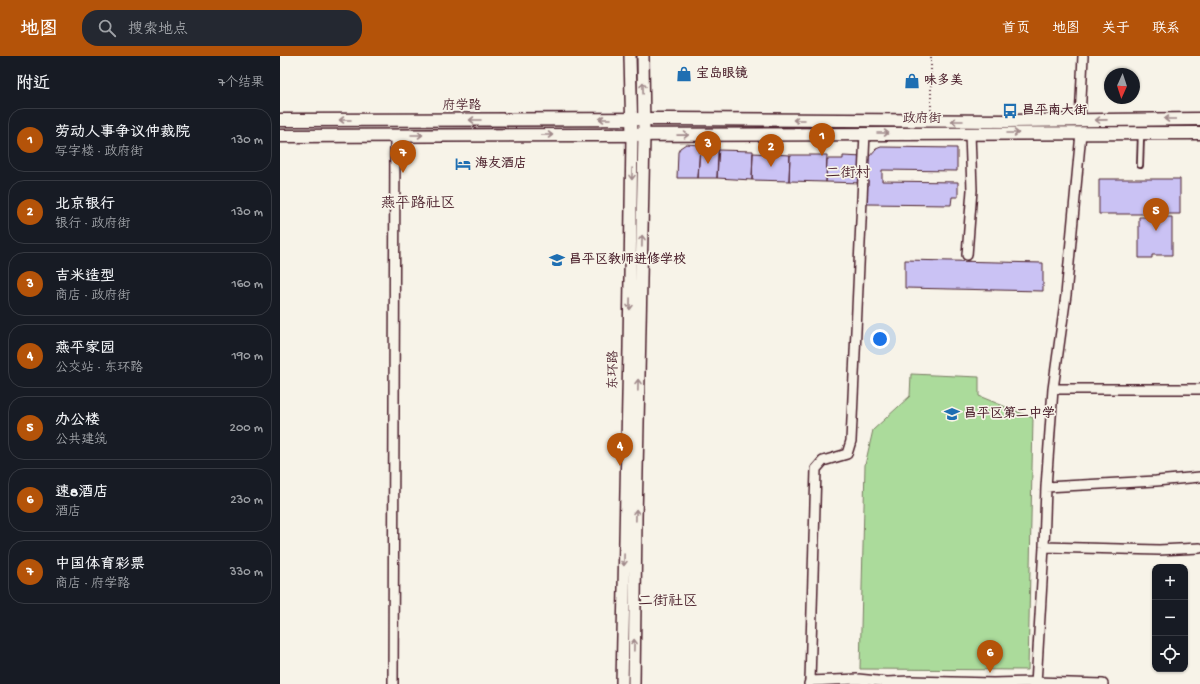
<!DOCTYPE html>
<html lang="zh">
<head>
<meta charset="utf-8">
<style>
  :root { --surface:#171b24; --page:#242831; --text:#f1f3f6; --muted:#9ea1a6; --line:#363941; --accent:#b45309 }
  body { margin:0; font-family:"Gochi Hand","LXGW WenKai TC",sans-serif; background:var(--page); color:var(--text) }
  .controls { position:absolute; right:12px; bottom:12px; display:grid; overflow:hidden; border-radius:8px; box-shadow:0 1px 3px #0004 }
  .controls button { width:36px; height:36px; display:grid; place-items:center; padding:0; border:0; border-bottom:1px solid var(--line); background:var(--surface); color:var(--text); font:20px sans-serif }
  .compass { position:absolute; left:824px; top:12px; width:36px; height:36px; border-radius:50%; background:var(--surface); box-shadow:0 1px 3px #0004; rotate:183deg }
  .you { position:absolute; left:600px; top:283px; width:14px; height:14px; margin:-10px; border:3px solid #fff; border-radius:50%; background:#1a73e8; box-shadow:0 0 0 6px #1a73e833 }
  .badge { display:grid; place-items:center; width:26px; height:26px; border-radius:50%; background:var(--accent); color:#fff; font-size:13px; font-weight:700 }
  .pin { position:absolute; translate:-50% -33px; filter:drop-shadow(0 1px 2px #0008) }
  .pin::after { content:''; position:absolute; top:21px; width:14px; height:12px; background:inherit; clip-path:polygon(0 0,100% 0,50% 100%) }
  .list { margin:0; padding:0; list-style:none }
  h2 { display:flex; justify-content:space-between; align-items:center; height:52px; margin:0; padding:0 16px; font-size:17px }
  h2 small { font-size:13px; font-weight:400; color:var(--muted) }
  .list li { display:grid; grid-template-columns:26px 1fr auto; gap:12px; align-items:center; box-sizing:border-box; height:64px; margin:0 8px 8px; padding:0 8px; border:1px solid var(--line); border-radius:16px }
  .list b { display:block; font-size:15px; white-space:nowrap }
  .list p { margin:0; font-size:13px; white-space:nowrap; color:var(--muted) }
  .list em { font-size:13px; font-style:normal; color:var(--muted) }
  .icon { flex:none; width:22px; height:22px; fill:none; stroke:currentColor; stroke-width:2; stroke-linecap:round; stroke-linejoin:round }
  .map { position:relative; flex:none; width:920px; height:628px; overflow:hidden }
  header { display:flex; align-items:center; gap:24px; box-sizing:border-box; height:56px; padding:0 20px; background:var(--accent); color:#fff }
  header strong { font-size:19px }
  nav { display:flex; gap:22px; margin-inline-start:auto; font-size:14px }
  .search { width:280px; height:36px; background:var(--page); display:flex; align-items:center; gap:10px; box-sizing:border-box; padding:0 14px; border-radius:16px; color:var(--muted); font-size:15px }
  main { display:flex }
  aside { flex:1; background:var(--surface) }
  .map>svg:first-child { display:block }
</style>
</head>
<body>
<header>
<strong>地图</strong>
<div class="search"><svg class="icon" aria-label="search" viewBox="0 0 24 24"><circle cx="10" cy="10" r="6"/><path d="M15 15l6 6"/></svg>搜索地点</div>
<nav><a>首页</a><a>地图</a><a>关于</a><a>联系</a></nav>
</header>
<main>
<aside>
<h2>附近<small>7个结果</small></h2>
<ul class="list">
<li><span class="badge">1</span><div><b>劳动人事争议仲裁院</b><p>写字楼 · 政府街</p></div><em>130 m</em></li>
<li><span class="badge">2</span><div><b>北京银行</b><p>银行 · 政府街</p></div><em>130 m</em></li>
<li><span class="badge">3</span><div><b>吉米造型</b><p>商店 · 政府街</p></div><em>160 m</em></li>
<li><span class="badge">4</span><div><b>燕平家园</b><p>公交站 · 东环路</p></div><em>190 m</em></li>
<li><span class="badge">5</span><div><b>办公楼</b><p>公共建筑</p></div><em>200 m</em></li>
<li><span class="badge">6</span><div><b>速8酒店</b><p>酒店</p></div><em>230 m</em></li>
<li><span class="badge">7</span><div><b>中国体育彩票</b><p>商店 · 府学路</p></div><em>330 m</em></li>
</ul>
</aside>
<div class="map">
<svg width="920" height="628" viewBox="0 0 920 628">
  <rect width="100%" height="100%" fill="#f7f3e8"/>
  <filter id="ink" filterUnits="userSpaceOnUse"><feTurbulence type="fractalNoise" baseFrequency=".025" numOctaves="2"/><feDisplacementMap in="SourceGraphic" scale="8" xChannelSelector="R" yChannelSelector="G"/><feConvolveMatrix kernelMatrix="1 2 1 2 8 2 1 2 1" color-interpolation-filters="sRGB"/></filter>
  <g filter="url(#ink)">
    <path fill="#abdb9b" stroke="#7a7d63" d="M 631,318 L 699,321 L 699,340 L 753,362 L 748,614 L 580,613 L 585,409 L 593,374 L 630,340 Z"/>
    <path fill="#cac2f4" stroke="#4a1f2b" d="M 406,88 L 420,89 L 418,122 L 397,122 L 398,96 L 400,92 Z
      M 420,91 L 439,91 L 437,122 L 418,122 Z
      M 601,91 L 677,92 L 677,115 L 602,114 L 602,125 L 678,126 L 678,141 L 672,141 L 671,149 L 587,148 L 588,102 L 596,93 Z
      M 438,94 L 473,95 L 472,124 L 437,122 Z
      M 473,97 L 510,99 L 509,125 L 472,124 Z
      M 510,99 L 547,99 L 546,126 L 509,125 Z
      M 563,100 L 583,101 L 582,127 L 546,126 L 547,103 L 563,103 Z
      M 819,123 L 900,123 L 900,158 L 819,158 Z
      M 859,161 L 892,161 L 892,199 L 872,199 L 872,202 L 859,202 Z
      M 625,204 L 763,207 L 763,235 L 625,232 Z"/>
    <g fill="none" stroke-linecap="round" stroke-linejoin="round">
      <defs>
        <path id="service" d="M 860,109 L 861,78"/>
        <path id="minor" d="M 800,64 L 803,0
          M 687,199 L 692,134 L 690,77
          M 773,333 L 920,333
          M 766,431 L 876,425 L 920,421
          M 764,491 L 879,494 L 920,492
          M 530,625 L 578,623 L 607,626 L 630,625 L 713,627 L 756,626 L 823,628
          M 113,628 L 115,79
          M 529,628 L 530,625 L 536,413 L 543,405 L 567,398 L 571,385 L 585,77
          M 756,628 L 764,491 L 766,431 L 773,333 L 786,239 L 801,77"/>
        <path id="tertiary" d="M 342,628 L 349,292 L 352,79 L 350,0
          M 354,628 L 356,463 L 364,79 L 363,0"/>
        <path id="secondary" d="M 0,64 L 385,63 L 729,65 L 920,63
          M 0,80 L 920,77"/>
      </defs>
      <use href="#service" stroke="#4a1f2b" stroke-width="8"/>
      <use href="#minor" stroke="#4a1f2b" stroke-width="12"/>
      <use href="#tertiary" stroke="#4a1f2b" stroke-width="14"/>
      <use href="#secondary" stroke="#4a1f2b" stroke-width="15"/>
      <path stroke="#4a1f2b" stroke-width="2" stroke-dasharray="1 3" stroke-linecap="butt" d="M 651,54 L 651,0"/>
      <use href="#service" stroke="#f7f3e8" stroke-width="4.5"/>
      <use href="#minor" stroke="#f7f3e8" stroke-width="9"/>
      <use href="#tertiary" stroke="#f7f3e8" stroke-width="11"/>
      <use href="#secondary" stroke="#f7f3e8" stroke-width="12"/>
    </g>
    <defs><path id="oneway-shaft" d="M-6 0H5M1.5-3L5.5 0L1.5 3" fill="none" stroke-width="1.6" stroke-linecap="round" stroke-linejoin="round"/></defs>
    <g stroke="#a0898a">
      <use href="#oneway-shaft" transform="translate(363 32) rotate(-91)"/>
      <use href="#oneway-shaft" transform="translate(325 63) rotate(180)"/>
      <use href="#oneway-shaft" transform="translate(890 63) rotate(180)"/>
      <use href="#oneway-shaft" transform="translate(65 64) rotate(180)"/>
      <use href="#oneway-shaft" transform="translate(195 64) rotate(180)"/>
      <use href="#oneway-shaft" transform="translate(519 64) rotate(-180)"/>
      <use href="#oneway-shaft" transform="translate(821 64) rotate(179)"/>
      <use href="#oneway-shaft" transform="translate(677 65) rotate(180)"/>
      <use href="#oneway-shaft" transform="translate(603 77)"/>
      <use href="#oneway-shaft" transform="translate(733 77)"/>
      <use href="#oneway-shaft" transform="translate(137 79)"/>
      <use href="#oneway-shaft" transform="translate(267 79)"/>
      <use href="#oneway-shaft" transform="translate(403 79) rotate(-1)"/>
      <use href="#oneway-shaft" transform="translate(352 118) rotate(91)"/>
      <use href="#oneway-shaft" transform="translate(362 185) rotate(-89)"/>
      <use href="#oneway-shaft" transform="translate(350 248) rotate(91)"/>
      <use href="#oneway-shaft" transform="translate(358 329) rotate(-89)"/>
      <use href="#oneway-shaft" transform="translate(356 459) rotate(-89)"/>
      <use href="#oneway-shaft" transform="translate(344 504) rotate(91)"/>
      <use href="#oneway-shaft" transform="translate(354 589) rotate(-89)"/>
    </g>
  </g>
  <defs>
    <symbol id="shop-bare" viewBox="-9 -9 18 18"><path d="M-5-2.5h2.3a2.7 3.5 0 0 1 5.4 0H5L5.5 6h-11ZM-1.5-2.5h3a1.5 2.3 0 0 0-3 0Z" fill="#1f6fb2" stroke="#f7f3e8" stroke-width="2.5" paint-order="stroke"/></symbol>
    <symbol id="bus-bare" viewBox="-9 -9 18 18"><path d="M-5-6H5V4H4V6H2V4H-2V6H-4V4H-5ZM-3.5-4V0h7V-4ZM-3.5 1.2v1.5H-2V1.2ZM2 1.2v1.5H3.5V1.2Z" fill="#1f6fb2" stroke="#f7f3e8" stroke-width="2.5" paint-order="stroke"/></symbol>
    <symbol id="hotel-bare" viewBox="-9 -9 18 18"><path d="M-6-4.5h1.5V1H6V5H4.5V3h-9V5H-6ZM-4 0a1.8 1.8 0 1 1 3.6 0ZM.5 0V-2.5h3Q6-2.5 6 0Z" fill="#1f6fb2" stroke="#f7f3e8" stroke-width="2.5" paint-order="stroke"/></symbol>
    <symbol id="school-bare" viewBox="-9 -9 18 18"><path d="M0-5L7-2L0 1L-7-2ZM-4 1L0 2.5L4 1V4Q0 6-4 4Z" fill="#1f6fb2" stroke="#f7f3e8" stroke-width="2.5" paint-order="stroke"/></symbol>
  </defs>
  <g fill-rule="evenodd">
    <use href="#shop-bare" x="393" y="7" width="22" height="22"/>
    <use href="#shop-bare" x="621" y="14" width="22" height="22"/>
    <use href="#bus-bare" x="719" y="44" width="22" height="22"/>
    <use href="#hotel-bare" x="172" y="97" width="22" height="22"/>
    <use href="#school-bare" x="266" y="193" width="22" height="22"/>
    <use href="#school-bare" x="661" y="347" width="22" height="22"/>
  </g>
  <g text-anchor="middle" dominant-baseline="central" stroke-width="3.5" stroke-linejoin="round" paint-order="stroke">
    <g font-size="13" font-weight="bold" fill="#4a1f2b" stroke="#f7f3e8" text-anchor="start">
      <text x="416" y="18">宝岛眼镜</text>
      <text x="644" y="25">味多美</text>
      <text x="742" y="55">昌平南大街</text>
      <text x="195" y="108">海友酒店</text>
      <text x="289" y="204">昌平区教师进修学校</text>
      <text x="684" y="358">昌平区第二中学</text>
    </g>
    <g font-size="13" fill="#4a1f2b" stroke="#f7f3e8">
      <text x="182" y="50">府学路</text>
      <text x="642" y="63">政府街</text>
      <text transform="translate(334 314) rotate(-89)">东环路</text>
    </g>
    <g font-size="15" fill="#4a1f2b" stroke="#f7f3e8">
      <text x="568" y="118">二街村</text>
      <text x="138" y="148">燕平路社区</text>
      <text x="388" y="546">二街社区</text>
    </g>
  </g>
</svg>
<div class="controls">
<button>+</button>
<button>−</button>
<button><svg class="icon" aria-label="locate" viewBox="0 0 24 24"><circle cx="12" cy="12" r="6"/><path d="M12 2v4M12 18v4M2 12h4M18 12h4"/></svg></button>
</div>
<svg class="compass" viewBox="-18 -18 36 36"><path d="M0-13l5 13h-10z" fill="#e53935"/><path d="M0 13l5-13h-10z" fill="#9ea1a6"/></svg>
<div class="you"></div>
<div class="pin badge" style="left:542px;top:100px">1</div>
<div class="pin badge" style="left:491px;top:111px">2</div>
<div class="pin badge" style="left:428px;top:108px">3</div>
<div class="pin badge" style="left:340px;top:410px">4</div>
<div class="pin badge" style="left:876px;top:175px">5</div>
<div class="pin badge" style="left:710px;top:617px">6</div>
<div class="pin badge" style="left:123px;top:117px">7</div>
</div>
</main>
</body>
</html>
